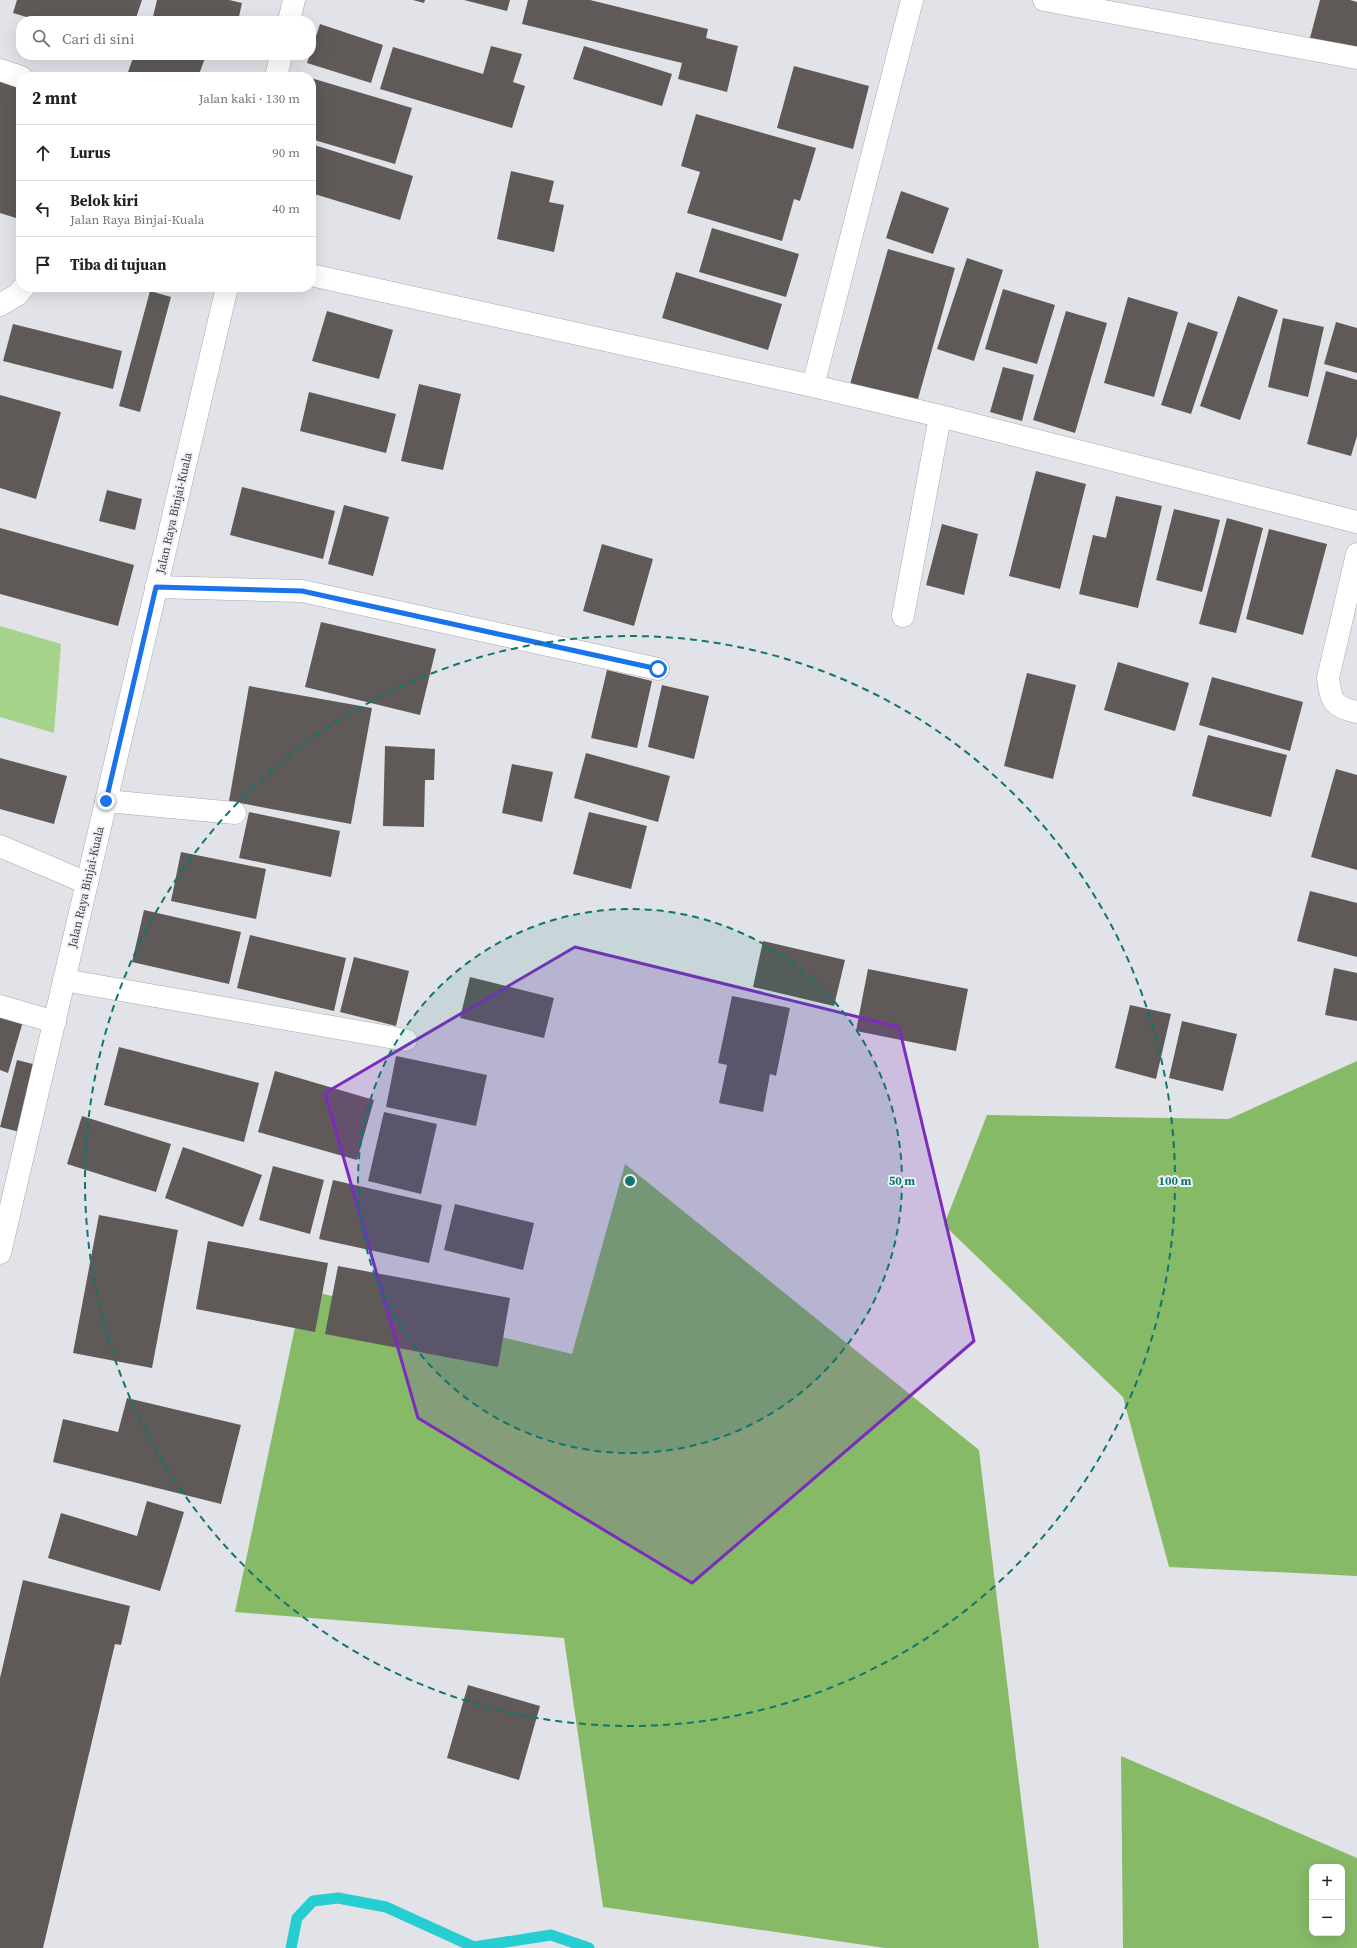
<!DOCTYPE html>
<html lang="id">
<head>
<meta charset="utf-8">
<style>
  :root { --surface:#fff; --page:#f2f2f2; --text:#222; --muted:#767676; --line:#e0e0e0 }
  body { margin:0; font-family:"Source Serif 4",serif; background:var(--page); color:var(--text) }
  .controls { position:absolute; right:12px; bottom:12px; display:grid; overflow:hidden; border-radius:8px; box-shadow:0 4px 16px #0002 }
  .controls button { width:36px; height:36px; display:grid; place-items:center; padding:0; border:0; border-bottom:1px solid var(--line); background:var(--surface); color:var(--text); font:20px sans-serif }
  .stop { position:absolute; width:12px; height:12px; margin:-9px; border:3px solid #1a73e8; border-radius:50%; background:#fff }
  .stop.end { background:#1a73e8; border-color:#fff; box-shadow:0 1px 4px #0008 }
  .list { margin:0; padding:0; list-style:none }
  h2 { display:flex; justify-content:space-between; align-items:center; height:52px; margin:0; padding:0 16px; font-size:17px }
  h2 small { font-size:13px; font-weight:400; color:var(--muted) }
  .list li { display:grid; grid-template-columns:26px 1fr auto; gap:12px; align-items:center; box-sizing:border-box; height:56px; padding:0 16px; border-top:1px solid var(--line) }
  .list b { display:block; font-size:15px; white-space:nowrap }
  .list p { margin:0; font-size:13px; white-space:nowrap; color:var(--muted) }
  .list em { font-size:13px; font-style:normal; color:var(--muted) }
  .icon { flex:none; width:22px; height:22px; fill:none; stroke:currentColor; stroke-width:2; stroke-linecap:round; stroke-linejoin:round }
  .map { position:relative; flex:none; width:1357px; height:1948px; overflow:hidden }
  .search { position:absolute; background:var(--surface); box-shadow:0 4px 16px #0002; left:16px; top:16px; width:300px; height:44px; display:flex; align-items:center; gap:10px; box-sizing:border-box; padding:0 14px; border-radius:16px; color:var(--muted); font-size:15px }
  .panel { position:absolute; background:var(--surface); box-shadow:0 4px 16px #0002; left:16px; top:72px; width:300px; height:220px; border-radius:16px }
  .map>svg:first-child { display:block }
</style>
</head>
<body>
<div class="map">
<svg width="1357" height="1948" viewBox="0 0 1357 1948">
  <rect width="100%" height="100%" fill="#e2e3e9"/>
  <path fill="#a5d38a" d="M 0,626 L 61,644 L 54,733 L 0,717 Z"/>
  <path fill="#87ba67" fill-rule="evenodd" d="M 1357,1061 L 1357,1576 L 1169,1567 L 1123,1397 L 944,1225 L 987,1115 L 1229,1119 Z
    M 625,1164 L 979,1450 L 1039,1948 L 885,1948 L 603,1907 L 564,1638 L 235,1612 L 303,1289 L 572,1354 Z
    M 1121,1756 L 1357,1858 L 1357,1948 L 1123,1948 ZM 1312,1867 L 1342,1867 L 1342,1933 L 1312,1933 Z"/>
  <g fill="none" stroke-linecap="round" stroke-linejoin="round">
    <path stroke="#26cdd1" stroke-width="11" d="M 291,1948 L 297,1918 L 313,1901 L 338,1898 L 386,1907 L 474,1947 L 551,1935 L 589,1948"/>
  </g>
  <path fill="#5f5a58" d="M 17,0 L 142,0 L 135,21 L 40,21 L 13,13 Z
    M 157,0 L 229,0 L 242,3 L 238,21 L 152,21 Z
    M 413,0 L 425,0 L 424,3 Z
    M 464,0 L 510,0 L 507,11 Z
    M 528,0 L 590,0 L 708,29 L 706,38 L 738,46 L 727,92 L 678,79 L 682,63 L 522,24 Z
    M 1320,0 L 1350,0 L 1357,2 L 1357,51 L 1310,38 Z
    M 320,24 L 383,45 L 371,83 L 307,63 Z
    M 491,46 L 522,54 L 513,82 L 525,86 L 512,128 L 380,89 L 393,47 L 483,74 Z
    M 584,46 L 672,74 L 662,106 L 573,79 Z
    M 134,55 L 196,55 L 205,58 L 198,77 L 133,77 L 127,75 Z
    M 794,66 L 869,86 L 853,149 L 777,128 Z
    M 311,78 L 412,108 L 395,164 L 311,139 Z
    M 0,80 L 21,86 L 21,201 L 16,218 L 0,213 Z
    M 696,114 L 816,148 L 800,201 L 794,199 L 782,241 L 687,213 L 700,172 L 681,166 Z
    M 311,144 L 413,176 L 400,220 L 311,193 Z
    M 511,171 L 554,181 L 549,202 L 564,205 L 554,252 L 497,239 Z
    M 901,191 L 949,208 L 933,254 L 886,238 Z
    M 712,228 L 799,254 L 786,297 L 699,272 Z
    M 888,249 L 955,268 L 916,406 L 849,388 Z
    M 967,258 L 1003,270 L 974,361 L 937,349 Z
    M 676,272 L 782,304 L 768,350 L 662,318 Z
    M 1003,289 L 1055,305 L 1037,364 L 985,349 Z
    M 150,291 L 171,297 L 140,412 L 119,406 Z
    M 1238,296 L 1278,310 L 1240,420 L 1200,406 Z
    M 1128,297 L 1178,312 L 1154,397 L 1104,383 Z
    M 327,311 L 393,330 L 379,379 L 312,361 Z
    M 1066,311 L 1107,323 L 1075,433 L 1033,420 Z
    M 1283,318 L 1324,327 L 1308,397 L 1268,387 Z
    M 1188,322 L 1218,332 L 1191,414 L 1161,405 Z
    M 1336,322 L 1357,328 L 1357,373 L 1324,364 Z
    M 13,324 L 122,351 L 113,389 L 3,361 Z
    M 1003,367 L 1034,375 L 1022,421 L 990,412 Z
    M 1326,371 L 1357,380 L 1357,436 L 1351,456 L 1307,444 Z
    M 419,384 L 461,394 L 443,470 L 401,461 Z
    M 309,392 L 396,414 L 386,453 L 300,431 Z
    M 0,395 L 61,412 L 36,499 L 0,488 Z
    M 1036,471 L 1086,484 L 1060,589 L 1009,576 Z
    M 242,487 L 335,511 L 323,559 L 230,535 Z
    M 107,490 L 142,499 L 135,530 L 99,521 Z
    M 1116,496 L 1162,506 L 1138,608 L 1079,594 L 1093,535 L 1106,538 Z
    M 344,505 L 389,517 L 373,576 L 328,564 Z
    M 1174,509 L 1220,520 L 1202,592 L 1156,580 Z
    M 1227,518 L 1263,528 L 1236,633 L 1199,624 Z
    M 942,524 L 978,534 L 964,595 L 926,585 Z
    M 0,528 L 134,565 L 118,626 L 0,594 Z
    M 1269,529 L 1327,544 L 1303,635 L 1246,619 Z
    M 602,544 L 653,559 L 634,626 L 583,611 Z
    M 321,622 L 436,649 L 420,715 L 305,687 Z
    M 1118,662 L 1189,683 L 1175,731 L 1104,710 Z
    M 607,670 L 652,681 L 637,748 L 591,738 Z
    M 1027,673 L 1076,685 L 1053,779 L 1004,766 Z
    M 1212,677 L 1303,702 L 1290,751 L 1199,725 Z
    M 662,685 L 709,696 L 694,759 L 648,747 Z
    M 249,686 L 372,708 L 351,824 L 229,801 Z
    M 1208,735 L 1287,755 L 1271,817 L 1192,796 Z
    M 385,746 L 435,749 L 434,780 L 425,780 L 424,827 L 383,826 Z
    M 586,753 L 670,776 L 658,822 L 574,798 Z
    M 0,758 L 67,776 L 54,824 L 0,809 Z
    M 512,764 L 553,772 L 542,822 L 502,813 Z
    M 1336,769 L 1357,775 L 1357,870 L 1311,857 Z
    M 249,812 L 340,831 L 331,877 L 239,858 Z
    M 589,812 L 647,826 L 631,889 L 573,874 Z
    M 181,852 L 266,869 L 256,919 L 171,901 Z
    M 1310,891 L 1357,903 L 1357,957 L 1297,941 Z
    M 144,910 L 241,932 L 229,984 L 132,962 Z
    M 250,935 L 346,958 L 334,1011 L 237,988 Z
    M 763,941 L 845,960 L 834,1006 L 753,987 Z
    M 354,957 L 409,971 L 396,1026 L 340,1012 Z
    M 1334,968 L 1357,973 L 1357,1021 L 1325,1015 Z
    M 868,969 L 968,989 L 956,1051 L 856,1031 Z
    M 470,977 L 554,998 L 544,1038 L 460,1018 Z
    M 732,996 L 790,1008 L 776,1076 L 770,1074 L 763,1112 L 719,1103 L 727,1065 L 718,1063 Z
    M 1130,1005 L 1171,1014 L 1156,1079 L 1115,1068 Z
    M 0,1012 L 24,1018 L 8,1073 L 0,1070 Z
    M 1182,1021 L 1237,1034 L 1223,1091 L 1169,1078 Z
    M 119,1047 L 259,1083 L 244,1142 L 104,1105 Z
    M 396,1056 L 487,1075 L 476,1126 L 386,1107 Z
    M 17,1060 L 37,1065 L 20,1132 L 0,1127 Z
    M 275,1071 L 374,1100 L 357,1160 L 258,1132 Z
    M 384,1112 L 437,1124 L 421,1194 L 368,1181 Z
    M 82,1116 L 171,1144 L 156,1192 L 67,1164 Z
    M 183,1147 L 262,1175 L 243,1227 L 165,1198 Z
    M 273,1166 L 324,1180 L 310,1234 L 259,1220 Z
    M 333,1180 L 442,1205 L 429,1263 L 319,1239 Z
    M 455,1204 L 534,1223 L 523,1270 L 444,1250 Z
    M 99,1215 L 178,1230 L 152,1368 L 73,1353 Z
    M 208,1241 L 328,1263 L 315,1332 L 196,1309 Z
    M 338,1266 L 510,1298 L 498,1367 L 325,1334 Z
    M 127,1398 L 241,1425 L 221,1504 L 53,1462 L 63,1419 L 118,1432 Z
    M 147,1501 L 184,1512 L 160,1591 L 48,1558 L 61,1513 L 137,1536 Z
    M 23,1580 L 130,1606 L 121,1645 L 115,1644 L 43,1948 L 0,1948 L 0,1678 Z
    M 468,1685 L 540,1706 L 519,1780 L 447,1758 Z"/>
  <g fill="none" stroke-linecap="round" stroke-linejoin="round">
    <defs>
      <path id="minor" d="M 1044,0 L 1357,58
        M 0,70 L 21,77
        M 311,275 L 813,386 L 912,0
        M 0,305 L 17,295 L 24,287
        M 813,386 L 940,416 L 1357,522
        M 1357,554 L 1328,678 C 1331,701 1333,707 1357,712
        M 156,587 L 302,591 L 658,669
        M 903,616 L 940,416
        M 106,801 L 235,813
        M 0,846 L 87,883
        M 64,980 L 406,1040
        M 0,1006 L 55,1022"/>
      <path id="major" d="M 289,21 L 294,0
        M 276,77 L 281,55
        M 0,1253 L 227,287"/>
    </defs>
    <use href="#minor" stroke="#a7a8ad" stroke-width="23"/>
    <use href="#major" stroke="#a7a8ad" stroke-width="23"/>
    <use href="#minor" stroke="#fff" stroke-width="22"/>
    <use href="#major" stroke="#fff" stroke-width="22"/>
  </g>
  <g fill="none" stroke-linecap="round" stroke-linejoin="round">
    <path stroke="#1a73e8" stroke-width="5" d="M 106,801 L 156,587 L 302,591 L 658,669"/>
  </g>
  <path fill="#7b2cbf" fill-opacity="0.2" stroke="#7b2cbf" stroke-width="3" stroke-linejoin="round" d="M 575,947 L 899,1027 L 974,1341 L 692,1583 L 418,1418 L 325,1093 Z"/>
  <circle cx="630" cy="1181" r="272" fill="#0f766e" fill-opacity=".12"/>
  <g fill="none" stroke="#0f766e" stroke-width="2" stroke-dasharray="7 5">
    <circle cx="630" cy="1181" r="272"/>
    <circle cx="630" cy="1181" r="545"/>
  </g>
  <g text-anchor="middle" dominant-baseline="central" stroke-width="4" stroke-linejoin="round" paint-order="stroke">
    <g font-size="12" fill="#3b3b3d" stroke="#f0f1f6">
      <text transform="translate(174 513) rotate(-77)">Jalan Raya Binjai-Kuala</text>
      <text transform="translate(86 887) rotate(-77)">Jalan Raya Binjai-Kuala</text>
    </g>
  </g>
  <circle cx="630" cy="1181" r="6" fill="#0f766e" stroke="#f0f1f6" stroke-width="2"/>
  <g font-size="12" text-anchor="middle" font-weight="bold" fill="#0f766e" stroke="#f0f1f6" stroke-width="4" stroke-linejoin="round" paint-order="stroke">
    <text x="902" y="1185">50 m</text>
    <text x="1175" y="1185">100 m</text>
  </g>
</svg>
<div class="controls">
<button>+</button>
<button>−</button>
</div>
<div class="stop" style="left:658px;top:669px"></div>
<div class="stop end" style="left:106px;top:801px"></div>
<div class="search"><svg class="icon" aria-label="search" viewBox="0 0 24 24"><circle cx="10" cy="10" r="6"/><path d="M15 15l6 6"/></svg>Cari di sini</div>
<section class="panel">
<h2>2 mnt<small>Jalan kaki · 130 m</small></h2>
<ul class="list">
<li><svg class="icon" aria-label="ahead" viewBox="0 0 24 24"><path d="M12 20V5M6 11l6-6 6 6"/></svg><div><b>Lurus</b></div><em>90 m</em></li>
<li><svg class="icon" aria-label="left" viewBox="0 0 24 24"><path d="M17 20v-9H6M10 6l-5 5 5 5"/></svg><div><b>Belok kiri</b><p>Jalan Raya Binjai-Kuala</p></div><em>40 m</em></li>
<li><svg class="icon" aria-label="arrive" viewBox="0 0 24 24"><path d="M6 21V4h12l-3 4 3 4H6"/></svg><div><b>Tiba di tujuan</b></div></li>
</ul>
</section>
</div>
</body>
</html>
